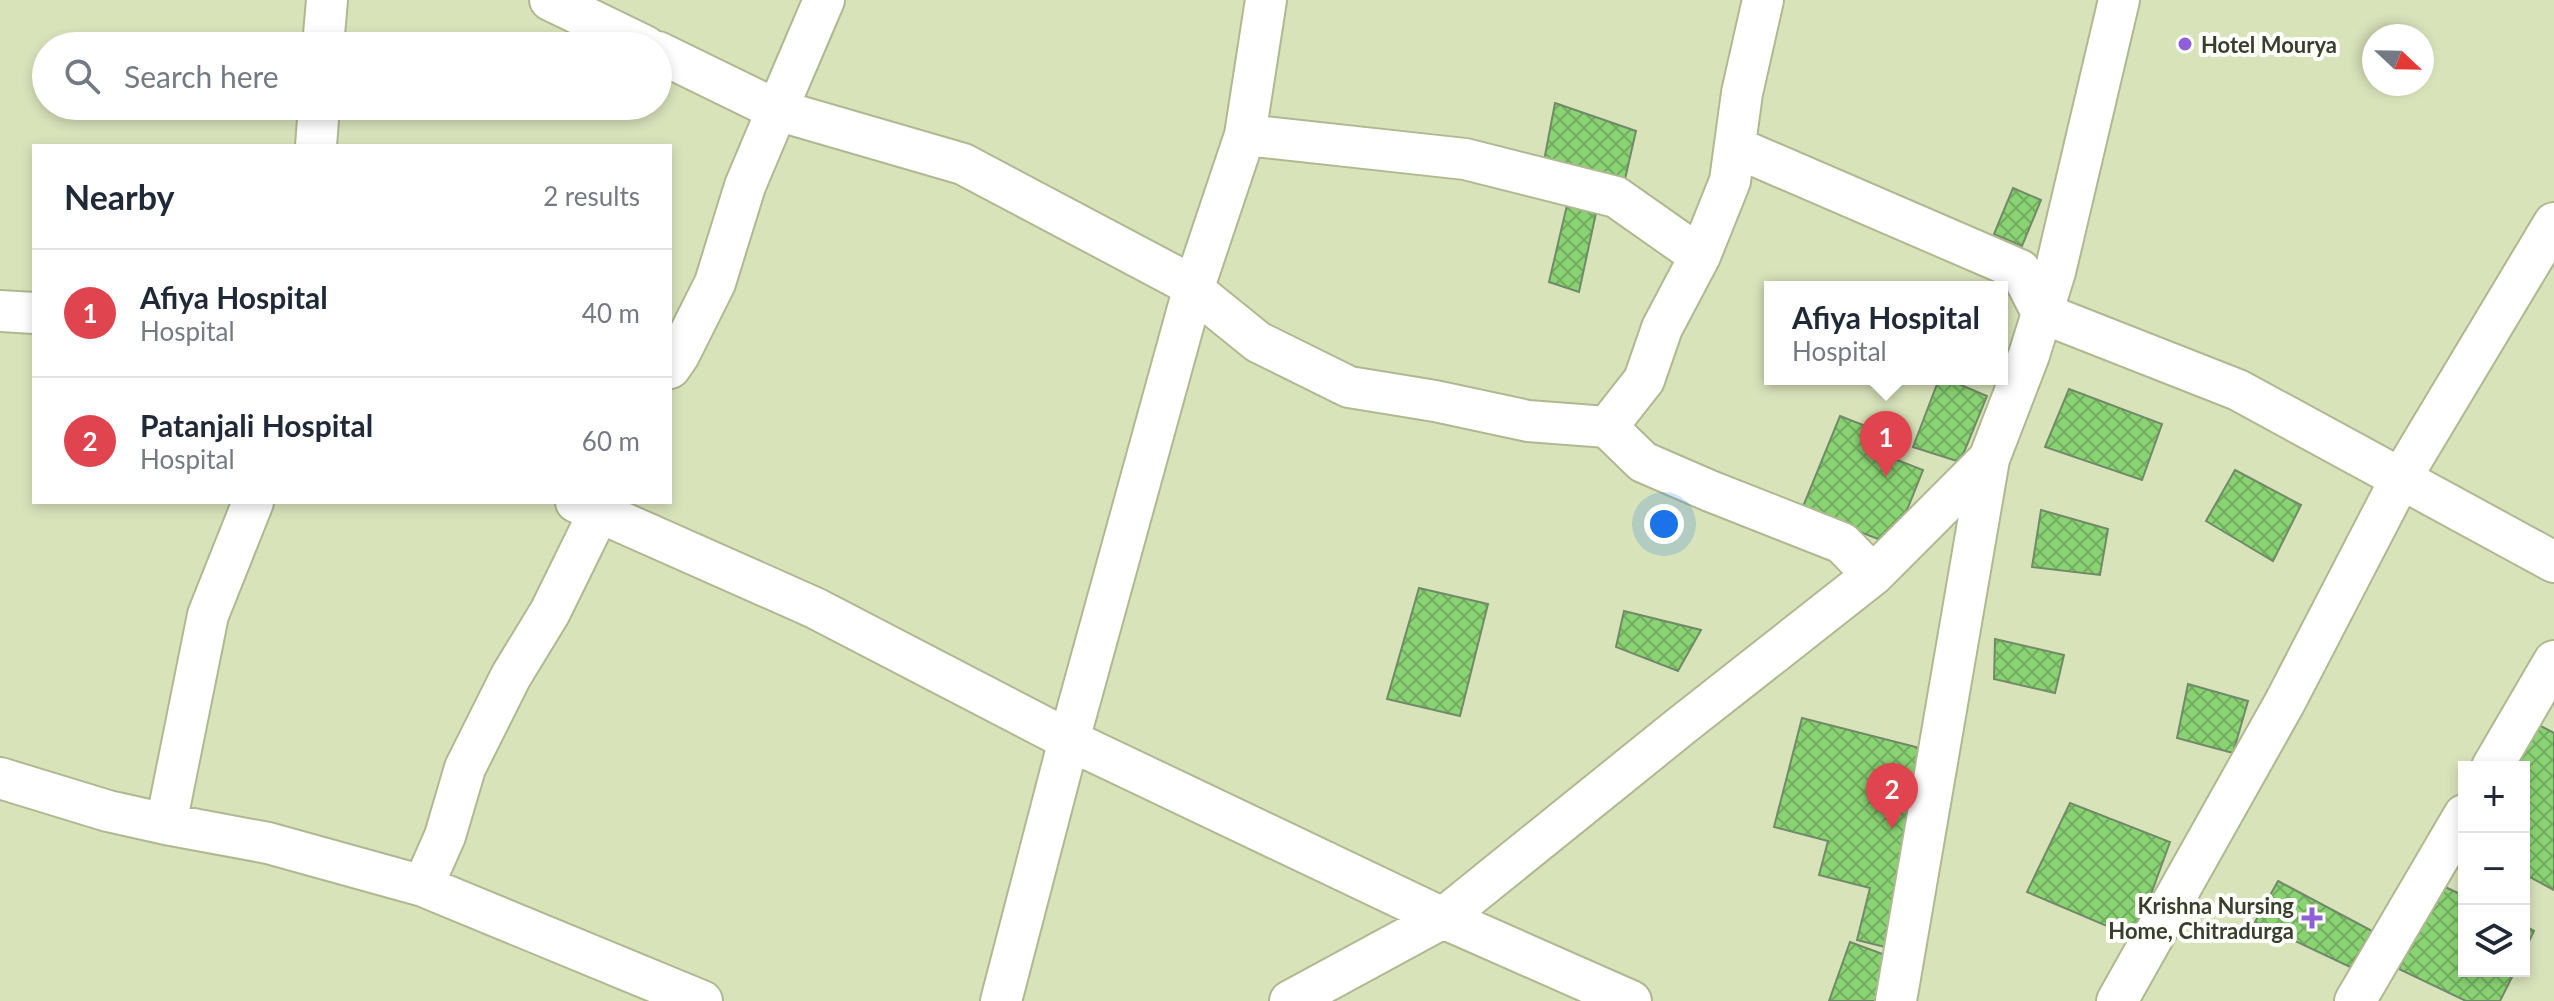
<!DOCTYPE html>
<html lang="en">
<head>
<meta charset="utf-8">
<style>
  :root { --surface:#fff; --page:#f2f2f3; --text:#1f2937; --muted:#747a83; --line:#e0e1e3; --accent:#8e5fd9 }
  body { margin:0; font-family:Lato,sans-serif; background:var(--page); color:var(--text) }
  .controls { position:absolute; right:24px; bottom:24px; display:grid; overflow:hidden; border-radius:0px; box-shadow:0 4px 12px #0003 }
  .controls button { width:72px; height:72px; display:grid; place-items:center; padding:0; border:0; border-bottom:2px solid var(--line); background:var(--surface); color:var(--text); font:40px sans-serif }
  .compass { position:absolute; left:2362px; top:24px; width:72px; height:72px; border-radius:50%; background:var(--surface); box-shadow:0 4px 12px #0003; rotate:112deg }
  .you { position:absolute; left:1664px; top:524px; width:28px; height:28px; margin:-20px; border:6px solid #fff; border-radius:50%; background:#1a73e8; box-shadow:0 0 0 12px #1a73e833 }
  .badge { display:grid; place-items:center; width:52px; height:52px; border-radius:50%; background:var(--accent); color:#fff; font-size:26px; font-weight:700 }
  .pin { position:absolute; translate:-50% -66px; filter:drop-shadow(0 2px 4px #0008) }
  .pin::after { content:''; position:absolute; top:42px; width:28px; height:24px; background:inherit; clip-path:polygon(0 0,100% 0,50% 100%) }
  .popup { position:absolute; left:1764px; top:281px; width:244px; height:104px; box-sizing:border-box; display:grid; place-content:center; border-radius:0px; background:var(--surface); filter:drop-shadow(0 2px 6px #0005); font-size:26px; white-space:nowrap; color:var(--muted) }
  .popup b { font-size:30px; color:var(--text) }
  .popup::after { content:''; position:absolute; left:50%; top:100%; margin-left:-16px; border:16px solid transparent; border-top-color:var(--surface) }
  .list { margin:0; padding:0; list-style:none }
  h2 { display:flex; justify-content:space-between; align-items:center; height:104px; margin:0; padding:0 32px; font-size:34px }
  h2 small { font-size:26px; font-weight:400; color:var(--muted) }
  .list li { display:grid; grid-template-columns:52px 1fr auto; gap:24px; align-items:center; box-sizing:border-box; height:128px; padding:0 32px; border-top:2px solid var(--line) }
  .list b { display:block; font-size:30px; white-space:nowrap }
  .list p { margin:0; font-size:26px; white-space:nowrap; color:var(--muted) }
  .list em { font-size:26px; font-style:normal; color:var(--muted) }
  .icon { flex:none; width:44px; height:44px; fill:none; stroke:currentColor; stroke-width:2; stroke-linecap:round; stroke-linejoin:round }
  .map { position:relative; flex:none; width:2554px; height:1001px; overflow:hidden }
  .search { position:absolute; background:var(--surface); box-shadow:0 4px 12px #0003; left:32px; top:32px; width:640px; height:88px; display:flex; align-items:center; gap:20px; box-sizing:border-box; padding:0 28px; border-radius:44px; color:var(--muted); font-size:30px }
  .panel { position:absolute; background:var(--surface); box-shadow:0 4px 12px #0003; left:32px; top:144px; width:640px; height:360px; border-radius:0px }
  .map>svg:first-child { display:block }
</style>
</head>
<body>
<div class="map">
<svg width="2554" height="1001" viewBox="0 0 2554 1001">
  <defs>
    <pattern id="building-cross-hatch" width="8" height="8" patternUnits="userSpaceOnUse" patternTransform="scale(2)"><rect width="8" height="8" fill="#8ad373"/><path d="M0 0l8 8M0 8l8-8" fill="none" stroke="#72ad5f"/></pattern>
  </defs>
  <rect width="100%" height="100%" fill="#d9e3ba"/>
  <path fill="url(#building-cross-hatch)" stroke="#718a69" stroke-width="2" d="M 1555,103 L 1636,131 L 1623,188 L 1543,166 Z
    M 1571,188 L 1599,199 L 1579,292 L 1549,282 Z
    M 2013,188 L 2041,200 L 2022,246 L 1994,234 Z
    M 1939,379 L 1947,379 L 1987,396 L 1960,462 L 1913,447 Z
    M 2069,389 L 2162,424 L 2142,480 L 2045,447 Z
    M 1840,416 L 1881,432 L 1874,451 L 1923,470 L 1893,545 L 1802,509 Z
    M 2235,470 L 2301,505 L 2273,561 L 2206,521 Z
    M 2041,510 L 2108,529 L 2100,575 L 2032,567 Z
    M 1419,588 L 1488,604 L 1460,716 L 1387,699 Z
    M 1624,611 L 1701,630 L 1678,671 L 1616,647 Z
    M 1995,639 L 2064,655 L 2055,693 L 1994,679 Z
    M 2188,684 L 2248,701 L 2233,753 L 2177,738 Z
    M 1802,718 L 1951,756 L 1901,951 L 1857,940 L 1870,888 L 1819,875 L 1828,841 L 1774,827 Z
    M 2531,721 L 2554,733 L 2554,890 L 2524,874 L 2524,767 L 2506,767 Z
    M 2070,803 L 2170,842 L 2135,938 L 2027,892 Z
    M 2278,881 L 2372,931 L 2350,967 L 2255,922 Z
    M 2439,884 L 2464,896 L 2464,971 L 2515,971 L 2500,1001 L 2466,1001 L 2399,969 Z
    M 2524,925 L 2534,931 L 2524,952 Z
    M 1850,942 L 1899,960 L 1884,1001 L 1829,1001 Z"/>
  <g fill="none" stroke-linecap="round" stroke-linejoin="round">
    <defs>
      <path id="minor" d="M 550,0 L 645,46
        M 323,46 L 327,0
        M 658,52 L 777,110 L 824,0
        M 1245,135 L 1465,159 L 1616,197 L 1700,256
        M 316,146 L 319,106
        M 1735,147 L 2020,270 L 2042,313 L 2238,390 L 2554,562
        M 0,311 L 34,313
        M 670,368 L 679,355 L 715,283 L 745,186 L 777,110 L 963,164 L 1180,279 L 1258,342 L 1349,387 L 1435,401 L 1528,421 L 1607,427 L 1644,380 L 1662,328 L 1700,256 L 1730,181 L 1742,93 L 1763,0
        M 1607,427 L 1643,462 L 1710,491 L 1842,543 L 1873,575
        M 576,502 L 815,608 L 1069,740 L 1443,918 L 1631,1001
        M 2492,767 L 2554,661
        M 0,778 L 108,811 L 166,824 L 268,843 L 423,886 L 445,836 L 465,768 L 511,676 L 550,612 L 604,502
        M 166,824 L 208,615 L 253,502
        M 423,886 L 702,1001
        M 1001,1001 L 1069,740 L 1193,290 L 1245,135 L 1266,0
        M 1290,1001 L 1443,918 L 1681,726 L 1873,575 L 1989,459 L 2029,355 L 2055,272 L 2119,0
        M 1896,1001 L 1989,459
        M 2117,1001 L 2285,702 L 2401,478 L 2554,223
        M 2355,1001 L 2464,815"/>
    </defs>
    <use href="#minor" stroke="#afb891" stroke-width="44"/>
    <use href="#minor" stroke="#fff" stroke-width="40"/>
  </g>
  <g fill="#8e5fd9" stroke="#fefffb" stroke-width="3">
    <circle cx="2185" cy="44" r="8"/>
    <path d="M2308 906h8v8h8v8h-8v8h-8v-8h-8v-8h8z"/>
  </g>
  <g text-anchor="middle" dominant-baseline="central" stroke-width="8" stroke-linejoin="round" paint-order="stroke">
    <g font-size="22" font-weight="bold" fill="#3a3e2d" stroke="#fefffb" text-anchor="start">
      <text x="2201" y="44">Hotel Mourya</text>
      <text x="2294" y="905" text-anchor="end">Krishna Nursing<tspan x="2294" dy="25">Home, Chitradurga</tspan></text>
    </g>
  </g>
</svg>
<div class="controls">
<button>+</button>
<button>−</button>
<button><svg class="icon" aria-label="layers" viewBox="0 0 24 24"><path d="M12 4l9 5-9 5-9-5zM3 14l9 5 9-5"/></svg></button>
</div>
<svg class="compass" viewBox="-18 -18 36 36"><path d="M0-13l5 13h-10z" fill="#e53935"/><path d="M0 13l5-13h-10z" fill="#747a83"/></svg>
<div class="you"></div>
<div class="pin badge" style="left:1886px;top:477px;background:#e0444e">1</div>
<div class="popup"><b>Afiya Hospital</b>Hospital</div>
<div class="pin badge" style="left:1892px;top:829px;background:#e0444e">2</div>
<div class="search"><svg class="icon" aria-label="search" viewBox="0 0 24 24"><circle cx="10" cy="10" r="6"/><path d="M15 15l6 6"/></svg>Search here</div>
<section class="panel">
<h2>Nearby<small>2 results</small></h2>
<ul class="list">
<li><span class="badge" style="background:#e0444e">1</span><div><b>Afiya Hospital</b><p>Hospital</p></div><em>40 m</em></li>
<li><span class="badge" style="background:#e0444e">2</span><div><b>Patanjali Hospital</b><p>Hospital</p></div><em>60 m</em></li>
</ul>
</section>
</div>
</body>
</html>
